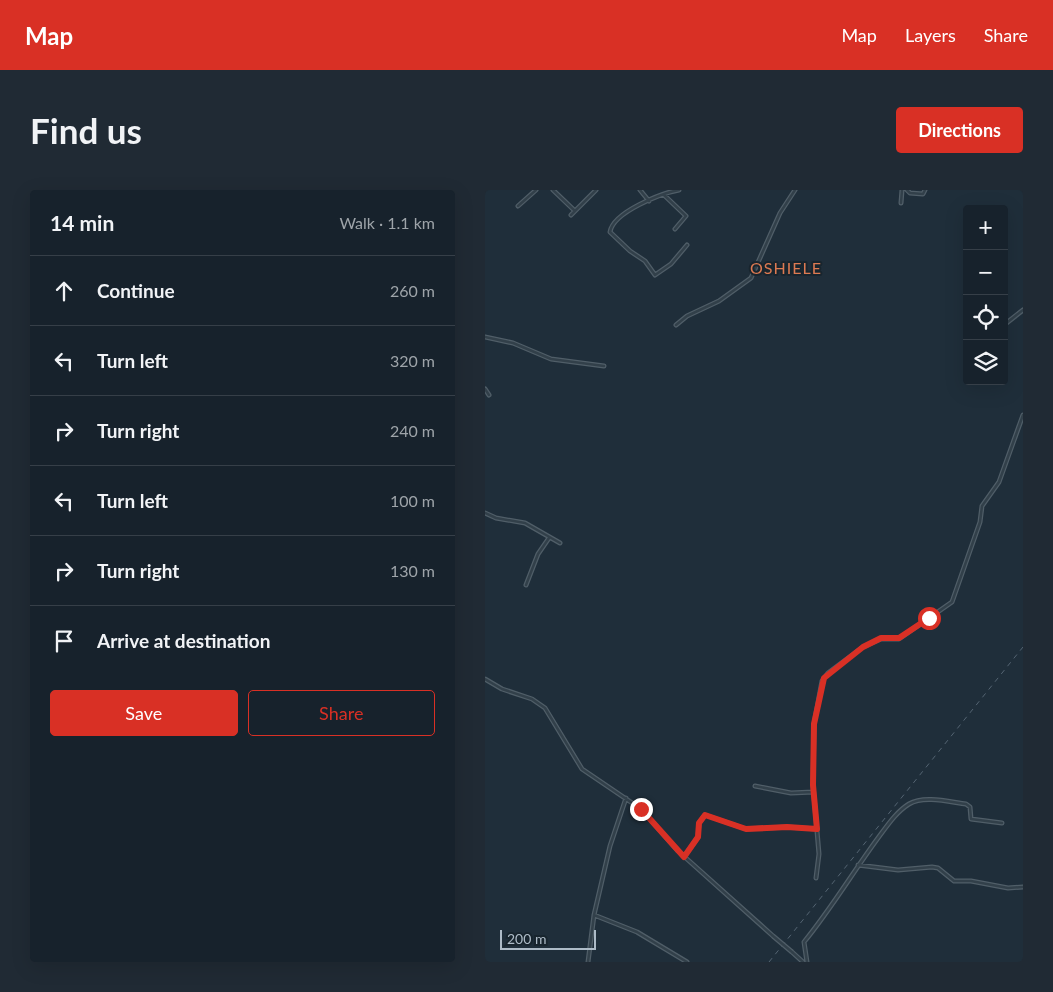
<!DOCTYPE html>
<html lang="en">
<head>
<meta charset="utf-8">
<style>
  :root { --surface:#17222c; --page:#202a34; --text:#f1f3f6; --muted:#9ea4a9; --line:#363f48; --accent:#d93025 }
  body { margin:0; font-family:Lato,sans-serif; background:var(--page); color:var(--text) }
  .controls { position:absolute; right:15px; top:15px; display:grid; overflow:hidden; border-radius:5px; box-shadow:0 5px 20px #0002 }
  .controls button { width:45px; height:45px; display:grid; place-items:center; padding:0; border:0; border-bottom:1px solid var(--line); background:var(--surface); color:var(--text); font:25px sans-serif }
  .scale { position:absolute; left:15px; bottom:12px; width:96px; box-sizing:border-box; padding-left:5px; border:2px solid #adbbc7; border-top:0; font-size:14px; line-height:18px; white-space:nowrap; color:#adbbc7; -webkit-text-stroke:4px #18252e; paint-order:stroke }
  .stop { position:absolute; width:15px; height:15px; margin:-11px; border:4px solid #d93025; border-radius:50%; background:#fff }
  .stop.end { background:#d93025; border-color:#fff; box-shadow:0 1px 5px #0008 }
  .list { margin:0; padding:0; list-style:none }
  h2 { display:flex; justify-content:space-between; align-items:center; height:65px; margin:0; padding:0 20px; font-size:21px }
  h2 small { font-size:16px; font-weight:400; color:var(--muted) }
  .list li { display:grid; grid-template-columns:32px 1fr auto; gap:15px; align-items:center; box-sizing:border-box; height:70px; padding:0 20px; border-top:1px solid var(--line) }
  .list b { display:block; font-size:19px; white-space:nowrap }
  .list em { font-size:16px; font-style:normal; color:var(--muted) }
  .actions { display:flex; gap:10px; padding:15px 20px }
  .actions a { flex:1; padding:11px 0; border:1px solid var(--accent); border-radius:5px; text-align:center; font-size:18px; color:var(--accent) }
  .actions .main { background:var(--accent); color:#fff }
  .icon { flex:none; width:28px; height:28px; fill:none; stroke:currentColor; stroke-width:2; stroke-linecap:round; stroke-linejoin:round }
  .map { position:relative; flex:none; width:538px; height:772px; overflow:hidden; border-radius:5px }
  header { display:flex; align-items:center; gap:30px; box-sizing:border-box; height:70px; padding:0 25px; background:var(--accent); color:#fff }
  header strong { font-size:24px }
  nav { display:flex; gap:28px; margin-inline-start:auto; font-size:18px }
  .intro { display:flex; align-items:center; justify-content:space-between; box-sizing:border-box; height:120px; padding:0 30px }
  h1 { margin:0; font-size:35px }
  .button { padding:12px 22px; border-radius:5px; background:var(--accent); color:#fff; font-size:18px; font-weight:700 }
  main { display:flex; gap:30px; padding:0 30px }
  aside { flex:1; background:var(--surface); border-radius:5px; box-shadow:0 5px 20px #0002 }
  .map>svg:first-child { display:block }
</style>
</head>
<body>
<header>
<strong>Map</strong>
<nav><a>Map</a><a>Layers</a><a>Share</a></nav>
</header>
<div class="intro"><h1>Find us</h1><a class="button">Directions</a></div>
<main>
<aside>
<h2>14 min<small>Walk · 1.1 km</small></h2>
<ul class="list">
<li><svg class="icon" aria-label="ahead" viewBox="0 0 24 24"><path d="M12 20V5M6 11l6-6 6 6"/></svg><div><b>Continue</b></div><em>260 m</em></li>
<li><svg class="icon" aria-label="left" viewBox="0 0 24 24"><path d="M17 20v-9H6M10 6l-5 5 5 5"/></svg><div><b>Turn left</b></div><em>320 m</em></li>
<li><svg class="icon" aria-label="right" viewBox="0 0 24 24"><path d="M7 20v-9h11M14 6l5 5-5 5"/></svg><div><b>Turn right</b></div><em>240 m</em></li>
<li><svg class="icon" aria-label="left" viewBox="0 0 24 24"><path d="M17 20v-9H6M10 6l-5 5 5 5"/></svg><div><b>Turn left</b></div><em>100 m</em></li>
<li><svg class="icon" aria-label="right" viewBox="0 0 24 24"><path d="M7 20v-9h11M14 6l5 5-5 5"/></svg><div><b>Turn right</b></div><em>130 m</em></li>
<li><svg class="icon" aria-label="arrive" viewBox="0 0 24 24"><path d="M6 21V4h12l-3 4 3 4H6"/></svg><div><b>Arrive at destination</b></div></li>
</ul>
<div class="actions"><a class="main">Save</a><a>Share</a></div>
</aside>
<div class="map">
<svg width="538" height="772" viewBox="0 0 538 772">
  <rect width="100%" height="100%" fill="#1f2e3a"/>
  <g fill="none" stroke-linecap="round" stroke-linejoin="round">
    <defs>
      <path id="street" d="M 68,0 L 90,21
        M 155,0 L 164,11
        M 194,0 C 177,3 128,22 125,42 L 145,61 L 160,71 L 170,85 L 186,74 L 202,55
        M 422,0 L 425,3 L 438,4 L 440,0
        M 179,5 L 201,26 L 190,39
        M 416,13 L 417,0
        M 33,16 L 51,0
        M 86,25 L 111,0
        M 191,135 L 202,126 L 234,111 L 266,88 L 295,23 L 310,0
        M 519,135 L 538,120
        M 0,147 L 28,153 L 66,169 L 119,176
        M 0,199 L 4,205
        M 0,323 L 11,328 L 40,333 L 75,353
        M 41,395 L 53,364 L 64,348
        M 0,489 L 17,499 L 47,509 L 60,518 L 97,579 L 156,619 L 193,661 L 288,746
        M 270,596 L 306,603 L 328,602
        M 199,667 L 213,647 L 214,633 L 220,625 L 261,639 L 302,637 L 332,639
        M 373,675 L 413,680 L 447,677 L 453,678 L 469,691 L 486,691 L 523,698 L 538,697
        M 331,688 L 334,664 L 328,595 L 329,534 L 337,491 L 343,483 L 378,457 L 396,449 L 414,449 L 467,412 L 495,332 L 497,316 L 514,292 L 538,225
        M 109,725 L 152,742 L 202,772
        M 307,762 L 318,772
        M 103,772 L 109,725 L 125,656 L 141,608
        M 322,772 L 319,752 C 346,719 368,682 393,648 C 402,636 411,622 424,614 C 439,605 465,612 481,614 L 485,617 L 486,629 L 517,633"/>
    </defs>
    <use href="#street" stroke="#505e68" stroke-width="5"/>
    <use href="#street" stroke="#32404a" stroke-width="2.5"/>
    <path stroke="#546472" stroke-width="1" stroke-dasharray="5 5" stroke-linecap="butt" d="M 284,772 L 538,457"/>
    <defs>
      <path id="street-bridge" d="M 288,746 L 307,762"/>
    </defs>
    <use href="#street-bridge" stroke="#505e68" stroke-width="5" stroke-linecap="butt"/>
    <use href="#street-bridge" stroke="#32404a" stroke-width="2.5"/>
  </g>
  <g fill="none" stroke-linecap="round" stroke-linejoin="round">
    <path stroke="#d93025" stroke-width="6" d="M 156,619 L 199,667 L 213,647 L 214,633 L 220,625 L 261,639 L 302,637 L 332,639 L 328,595 L 329,534 L 339,488 L 378,457 L 396,448 L 414,448 L 444,428"/>
  </g>
  <g text-anchor="middle" dominant-baseline="central" stroke-width="4" stroke-linejoin="round" paint-order="stroke">
    <g font-size="16" letter-spacing="1" fill="#dd7a52" stroke="#18252e">
      <text x="301" y="77">OSHIELE</text>
    </g>
  </g>
</svg>
<div class="controls">
<button>+</button>
<button>−</button>
<button><svg class="icon" aria-label="locate" viewBox="0 0 24 24"><circle cx="12" cy="12" r="6"/><path d="M12 2v4M12 18v4M2 12h4M18 12h4"/></svg></button>
<button><svg class="icon" aria-label="layers" viewBox="0 0 24 24"><path d="M12 4l9 5-9 5-9-5zM3 14l9 5 9-5"/></svg></button>
</div>
<div class="scale">200 m</div>
<div class="stop" style="left:444px;top:428px"></div>
<div class="stop end" style="left:156px;top:619px"></div>
</div>
</main>
</body>
</html>
